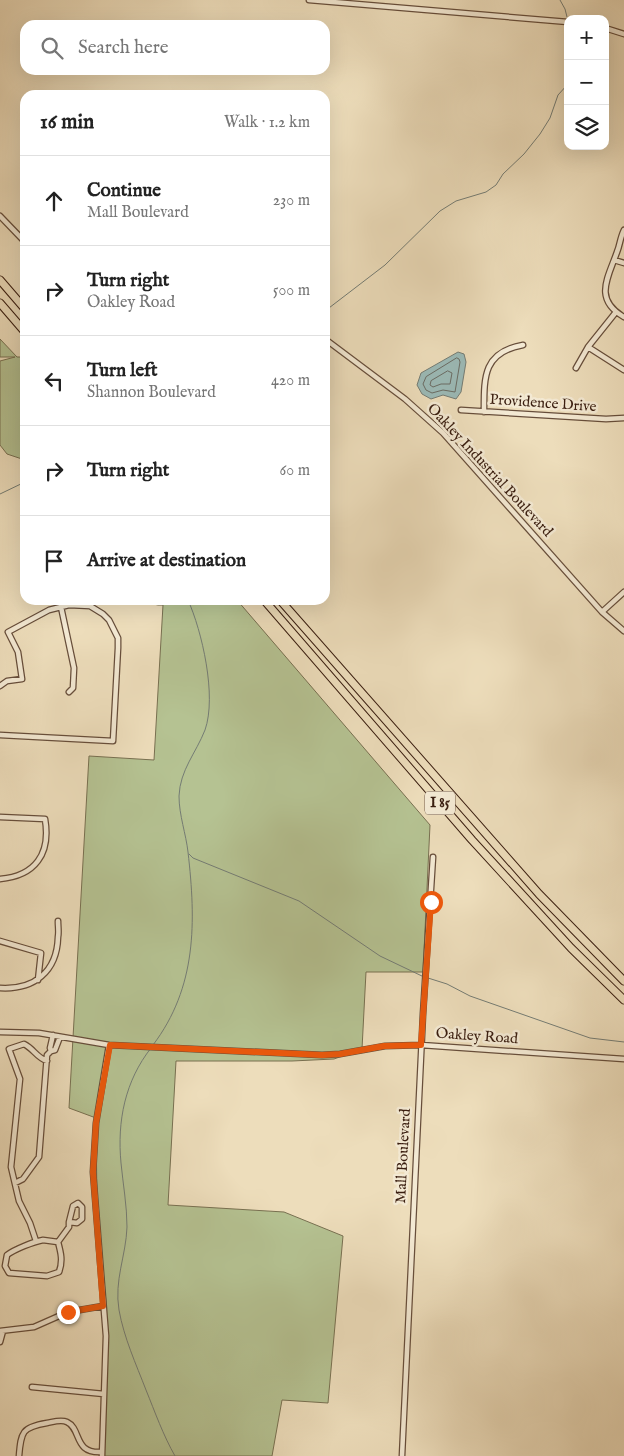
<!DOCTYPE html>
<html lang="en">
<head>
<meta charset="utf-8">
<style>
  :root { --surface:#fff; --page:#f6f6f6; --text:#222; --muted:#767676; --line:#e0e0e0 }
  body { margin:0; font-family:"IM FELL English",serif; background:var(--page); color:var(--text) }
  .controls { position:absolute; right:15px; top:15px; display:grid; overflow:hidden; border-radius:10px; box-shadow:0 5px 20px #0002 }
  .controls button { width:45px; height:45px; display:grid; place-items:center; padding:0; border:0; border-bottom:1px solid var(--line); background:var(--surface); color:var(--text); font:25px sans-serif }
  .stop { position:absolute; width:15px; height:15px; margin:-11px; border:4px solid #ea580c; border-radius:50%; background:#fff }
  .stop.end { background:#ea580c; border-color:#fff; box-shadow:0 1px 5px #0008 }
  .list { margin:0; padding:0; list-style:none }
  h2 { display:flex; justify-content:space-between; align-items:center; height:65px; margin:0; padding:0 20px; font-size:21px }
  h2 small { font-size:16px; font-weight:400; color:var(--muted) }
  .list li { display:grid; grid-template-columns:32px 1fr auto; gap:15px; align-items:center; box-sizing:border-box; height:90px; padding:0 20px; border-top:1px solid var(--line) }
  .list b { display:block; font-size:19px; white-space:nowrap }
  .list p { margin:0; font-size:16px; white-space:nowrap; color:var(--muted) }
  .list em { font-size:16px; font-style:normal; color:var(--muted) }
  .icon { flex:none; width:28px; height:28px; fill:none; stroke:currentColor; stroke-width:2; stroke-linecap:round; stroke-linejoin:round }
  .map { position:relative; flex:none; width:624px; height:1456px; overflow:hidden }
  .search { position:absolute; background:var(--surface); box-shadow:0 5px 20px #0002; left:20px; top:20px; width:310px; height:55px; display:flex; align-items:center; gap:12px; box-sizing:border-box; padding:0 18px; border-radius:15px; color:var(--muted); font-size:19px }
  .panel { position:absolute; background:var(--surface); box-shadow:0 5px 20px #0002; left:20px; top:90px; width:310px; height:515px; border-radius:15px }
  .map>svg:first-child { display:block }
</style>
</head>
<body>
<div class="map">
<svg width="624" height="1456" viewBox="0 0 624 1456">
  <rect width="100%" height="100%" fill="#edddbb"/>
  <filter id="stains"><feTurbulence type="fractalNoise" baseFrequency=".004" numOctaves="4"/><feColorMatrix values="0 0 0 0 .2 0 0 0 0 .09 0 0 0 0 .02 0 0 0 .5 -.17"/></filter>
  <radialGradient id="worn" r=".72"><stop offset=".6" stop-color="#630" stop-opacity="0"/><stop offset="1" stop-color="#630" stop-opacity=".3"/></radialGradient>
  <path fill="#b5c292" stroke="#787051" d="M 0,339 L 17,357 L 25,357 L 25,460 L 7,454 L 0,445 L 0,361 L 15,357 L 0,357 Z
    M 135,600 L 237,600 L 430,825 L 423,972 L 366,972 L 362,1049 L 334,1059 L 292,1061 L 176,1061 L 168,1205 L 284,1212 L 343,1236 L 328,1403 L 282,1400 L 272,1456 L 104,1456 L 106,1302 L 97,1205 L 96,1118 L 69,1108 L 89,756 L 154,760 L 163,605 L 158,605 Z"/>
  <path fill="#9bbab7" stroke="#747c74" d="M 458,352 L 464,354 L 466,362 L 461,392 L 456,399 L 443,395 L 431,399 L 422,394 L 417,385 L 421,373 Z"/>
  <g fill="none" stroke-linecap="round" stroke-linejoin="round">
    <path stroke="#6a6c64" stroke-width="1" d="M 457,358 L 459,359 L 460,362 L 455,392 L 443,390 L 432,393 L 426,390 L 423,384 L 426,377 Z
      M 448,371 L 452,373 L 450,384 L 441,384 L 433,387 L 430,385 L 431,381 Z"/>
    <path stroke="#747c74" stroke-width="1" d="M 560,0 L 565,9 L 567,17
      M 567,26 L 565,38 L 568,54
      M 325,311 L 385,265 L 440,211 L 456,201 L 486,192 L 496,185 L 503,174 L 524,154 L 540,134 L 550,118 L 558,95 L 568,84
      M 0,494 L 25,482
      M 189,854 L 193,858 L 299,901 L 380,956 L 424,977
      M 428,978 L 447,984 L 470,996 L 590,1038 L 624,1042
      M 153,1045 C 197,987 196,922 188,852 C 186,834 179,815 179,796 C 180,770 196,753 205,730 C 217,696 202,631 188,600
      M 151,1048 C 125,1081 117,1121 121,1163 C 123,1184 127,1206 127,1227 C 126,1256 114,1280 119,1310 C 124,1338 136,1364 146,1390 C 155,1412 163,1435 175,1456"/>
    <defs>
      <path id="minor" d="M 309,0 L 568,22
        M 605,28 L 624,34
        M 0,216 L 25,242
        M 624,230 C 620,238 620,245 617,252 C 608,278 593,299 624,317
        M 614,260 L 624,263
        M 325,339 L 405,399 L 443,433 L 602,612 L 624,631
        M 588,347 L 624,370
        M 576,368 L 588,347 L 616,312
        M 461,410 L 606,419 L 624,418
        M 484,412 C 484,377 483,352 523,345
        M 61,607 L 74,668 L 73,688 L 69,692
        M 602,612 L 624,592
        M 0,686 L 7,681 L 22,679 L 18,652 L 8,632 L 49,610 L 69,605 L 90,606 L 103,614 L 109,620 L 118,638 L 118,648 L 113,741 L 0,735
        M 0,817 L 45,819 C 51,854 35,876 0,879
        M 0,941 L 41,953 L 38,980
        M 0,988 C 34,990 57,972 58,937 C 59,932 58,927 58,921
        M 0,1032 L 39,1033 L 109,1045 L 322,1055 L 340,1054 L 385,1046 L 421,1045 L 624,1059
        M 51,1051 L 50,1048 L 53,1035
        M 15,1183 L 23,1179 L 39,1157 L 47,1055 L 51,1051 L 55,1050 L 60,1037
        M 78,1203 L 82,1207 L 82,1219 L 77,1223 L 69,1222 L 73,1206 Z
        M 43,1240 L 58,1242 C 61,1253 63,1261 59,1272 L 47,1276 L 9,1273 L 5,1266 L 7,1255 C 15,1249 33,1242 43,1240 Z
        M 36,1241 L 30,1223 L 19,1201 L 11,1167 L 20,1079 L 9,1049 L 24,1044 C 34,1049 36,1057 47,1061
        M 58,1242 L 69,1227 L 69,1222
        M 0,1331 L 34,1327 L 68,1312 L 103,1306
        M 0,1342 L 3,1331
        M 32,1387 L 104,1394
        M 19,1456 C 21,1432 22,1427 47,1423 C 53,1422 61,1419 67,1422 C 82,1429 73,1454 102,1452
        M 102,1456 L 106,1336 L 93,1172 L 96,1123 L 109,1045
        M 402,1456 L 423,1014 L 433,857"/>
      <path id="highway" d="M 0,280 L 25,309
        M 0,303 L 25,332
        M 264,600 L 472,840 L 571,948 L 624,1000
        M 280,600 L 539,894 L 624,981"/>
    </defs>
    <use href="#minor" stroke="#674e3b" stroke-width="7"/>
    <use href="#highway" stroke="#3a1e10" stroke-width="9"/>
    <use href="#minor" stroke="#f3e9d3" stroke-width="4.5"/>
    <use href="#highway" stroke="#edddbb" stroke-width="7"/>
  </g>
  <g fill="none" stroke-linecap="round" stroke-linejoin="round">
    <path stroke="#ea580c" stroke-width="6" d="M 68,1312 L 103,1306 L 93,1172 L 96,1123 L 110,1045 L 322,1055 L 340,1054 L 384,1046 L 421,1045 L 431,902"/>
  </g>
  <g text-anchor="middle" dominant-baseline="central" stroke-width="5" stroke-linejoin="round" paint-order="stroke">
    <rect fill="#f3e9d3" stroke="#725b4a" stroke-width="1" x="425" y="791.5" width="30" height="23" rx="4"/>
    <g font-size="14" font-weight="bold" fill="#3a1e10">
      <text x="440" y="803">I 85</text>
    </g>
    <g font-size="15" fill="#3a1e10" stroke="#f3e9d3">
      <text transform="translate(543 403) rotate(4)">Providence Drive</text>
      <text transform="translate(490 470) rotate(47)">Oakley Industrial Boulevard</text>
      <text transform="translate(477 1036) rotate(4)">Oakley Road</text>
      <text transform="translate(403 1156) rotate(-87)">Mall Boulevard</text>
    </g>
  </g>
  <rect width="100%" height="100%" filter="url(#stains)"/>
  <rect width="100%" height="100%" fill="url(#worn)"/>
</svg>
<div class="controls">
<button>+</button>
<button>−</button>
<button><svg class="icon" aria-label="layers" viewBox="0 0 24 24"><path d="M12 4l9 5-9 5-9-5zM3 14l9 5 9-5"/></svg></button>
</div>
<div class="stop" style="left:431px;top:902px"></div>
<div class="stop end" style="left:68px;top:1312px"></div>
<div class="search"><svg class="icon" aria-label="search" viewBox="0 0 24 24"><circle cx="10" cy="10" r="6"/><path d="M15 15l6 6"/></svg>Search here</div>
<section class="panel">
<h2>16 min<small>Walk · 1.2 km</small></h2>
<ul class="list">
<li><svg class="icon" aria-label="ahead" viewBox="0 0 24 24"><path d="M12 20V5M6 11l6-6 6 6"/></svg><div><b>Continue</b><p>Mall Boulevard</p></div><em>230 m</em></li>
<li><svg class="icon" aria-label="right" viewBox="0 0 24 24"><path d="M7 20v-9h11M14 6l5 5-5 5"/></svg><div><b>Turn right</b><p>Oakley Road</p></div><em>500 m</em></li>
<li><svg class="icon" aria-label="left" viewBox="0 0 24 24"><path d="M17 20v-9H6M10 6l-5 5 5 5"/></svg><div><b>Turn left</b><p>Shannon Boulevard</p></div><em>420 m</em></li>
<li><svg class="icon" aria-label="right" viewBox="0 0 24 24"><path d="M7 20v-9h11M14 6l5 5-5 5"/></svg><div><b>Turn right</b></div><em>60 m</em></li>
<li><svg class="icon" aria-label="arrive" viewBox="0 0 24 24"><path d="M6 21V4h12l-3 4 3 4H6"/></svg><div><b>Arrive at destination</b></div></li>
</ul>
</section>
</div>
</body>
</html>
